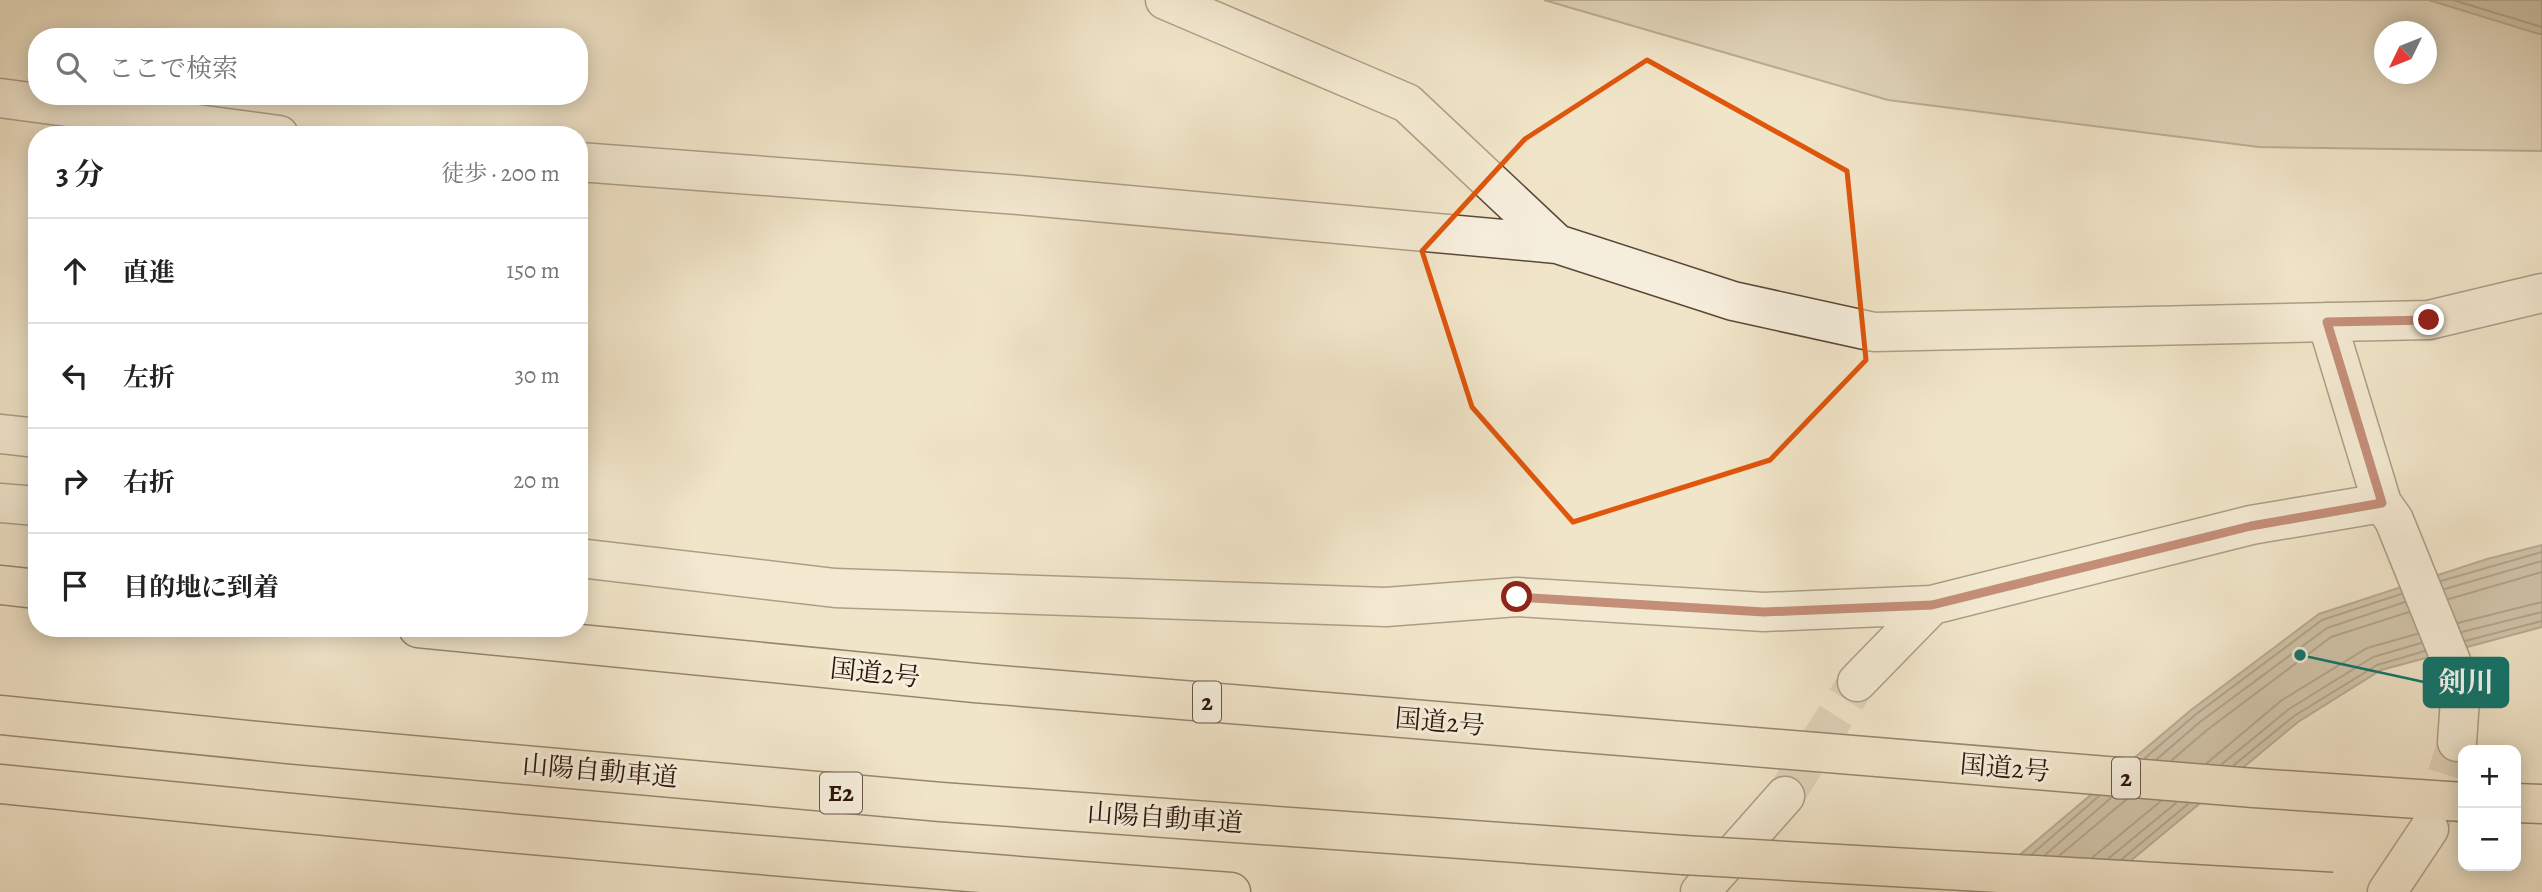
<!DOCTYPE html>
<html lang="ja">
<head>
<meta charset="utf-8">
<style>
  :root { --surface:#fff; --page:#f2f2f2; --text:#222; --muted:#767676; --line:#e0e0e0 }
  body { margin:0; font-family:Alegreya,"Noto Serif JP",serif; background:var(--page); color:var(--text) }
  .controls { position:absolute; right:21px; bottom:21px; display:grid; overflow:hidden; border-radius:14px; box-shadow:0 4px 18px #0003 }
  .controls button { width:63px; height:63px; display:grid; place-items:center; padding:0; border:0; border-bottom:2px solid var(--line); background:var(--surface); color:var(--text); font:35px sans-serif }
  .compass { position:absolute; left:2374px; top:21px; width:63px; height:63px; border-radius:50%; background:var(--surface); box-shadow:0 4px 18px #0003; rotate:227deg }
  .stop { position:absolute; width:21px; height:21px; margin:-16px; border:5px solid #8f2418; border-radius:50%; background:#fff }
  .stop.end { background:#8f2418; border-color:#fff; box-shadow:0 2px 7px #0008 }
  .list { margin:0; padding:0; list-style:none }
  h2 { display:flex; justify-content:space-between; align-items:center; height:91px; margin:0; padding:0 28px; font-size:30px }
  h2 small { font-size:23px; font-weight:400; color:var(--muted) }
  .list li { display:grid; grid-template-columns:46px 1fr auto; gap:21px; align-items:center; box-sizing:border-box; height:105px; padding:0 28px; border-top:2px solid var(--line) }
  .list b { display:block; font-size:26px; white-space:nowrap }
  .list em { font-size:23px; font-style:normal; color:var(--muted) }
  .icon { flex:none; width:38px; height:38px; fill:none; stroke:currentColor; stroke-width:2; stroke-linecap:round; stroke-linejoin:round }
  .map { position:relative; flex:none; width:2542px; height:892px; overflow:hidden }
  .search { position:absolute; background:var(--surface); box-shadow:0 4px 18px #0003; left:28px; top:28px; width:560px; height:77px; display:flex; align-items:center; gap:18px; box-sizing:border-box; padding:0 24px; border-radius:28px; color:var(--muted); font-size:26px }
  .panel { position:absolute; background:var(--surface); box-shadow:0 4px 18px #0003; left:28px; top:126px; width:560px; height:511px; border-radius:28px }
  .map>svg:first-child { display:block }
</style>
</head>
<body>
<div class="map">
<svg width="2542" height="892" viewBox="0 0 2542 892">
  <rect width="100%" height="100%" fill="#f1e5c9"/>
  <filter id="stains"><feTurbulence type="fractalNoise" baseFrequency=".00286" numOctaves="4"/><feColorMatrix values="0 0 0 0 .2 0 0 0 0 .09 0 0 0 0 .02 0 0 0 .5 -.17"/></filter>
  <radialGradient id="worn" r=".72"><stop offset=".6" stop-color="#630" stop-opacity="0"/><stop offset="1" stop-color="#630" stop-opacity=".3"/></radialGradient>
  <path fill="#cfc1a8" stroke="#7d6a58" stroke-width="2" fill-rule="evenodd" d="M 1544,0 L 2429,0 L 2542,34 L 2542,151 L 2259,147 L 1888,100 ZM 2384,32 L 2426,32 L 2426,74 L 2384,74 Z"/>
  <path fill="#ae9e87" stroke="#7a6754" stroke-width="2" d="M 2429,0 L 2542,0 L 2542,34 L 2539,34 Z
    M 2542,545 L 2542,627 L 2381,670 L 2298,722 L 2093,892 L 1976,892 L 2191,710 L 2319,614 L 2487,559 Z"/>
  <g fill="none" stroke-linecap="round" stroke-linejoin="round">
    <path stroke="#6c5948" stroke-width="2" d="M 2453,0 L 2542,27
      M 2441,581 L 2542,552
      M 2445,589 L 2542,561
      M 2449,599 L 2542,572
      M 2458,623 L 2542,602
      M 2462,632 L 2542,612
      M 2465,641 L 2542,621
      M 2145,758 L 2195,715 L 2322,620 L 2401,594
      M 2157,759 L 2200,722 L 2327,628 L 2405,602
      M 2172,760 L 2207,730 L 2331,637 L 2409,612
      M 2207,763 L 2282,700 L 2367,648 L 2417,634
      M 2222,764 L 2289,709 L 2373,657 L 2421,643
      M 2234,765 L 2294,716 L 2377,665 L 2425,651
      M 2032,854 L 2099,796
      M 2045,855 L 2112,797
      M 2060,855 L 2127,799
      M 2093,857 L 2161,801
      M 2109,858 L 2176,803
      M 2122,859 L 2188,804"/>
    <path stroke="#c9bba2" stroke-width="38" stroke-dasharray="38 19" stroke-linecap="butt" d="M 1785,796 L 1857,682
      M 2429,829 L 2457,742"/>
    <defs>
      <path id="minor" d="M 1165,0 L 1407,103 L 1557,244
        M 0,98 L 279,135
        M 579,162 L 1019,195 L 1557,244 L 1733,301 L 1874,332 L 2429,320 L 2542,293
        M 2327,322 L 2382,503 L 2394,520 L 2451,661 L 2460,699 L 2457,742
        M 0,434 L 37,438
        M 0,503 L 37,506
        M 579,558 L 835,588 L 1386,607 L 1517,597 L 1764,612 L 1932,605 L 2251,525 L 2382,503
        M 1857,682 L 1932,605
        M 1700,892 L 1785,796
        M 2387,892 L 2429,829"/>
      <path id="highway" d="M 0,585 L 37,589
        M 418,628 L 975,683 L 2254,788 L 2463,802
        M 0,715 L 288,744 L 941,802 L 1683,855
        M 0,784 C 410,826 820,862 1231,892
        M 2516,803 L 2542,804"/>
    </defs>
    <use href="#minor" stroke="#5c4838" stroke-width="41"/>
    <use href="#highway" stroke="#2b1408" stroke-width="41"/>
    <use href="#minor" stroke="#f6eedc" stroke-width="38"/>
    <use href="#highway" stroke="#f1e5c9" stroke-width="38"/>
    <defs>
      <path id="highway-bridge" d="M 1683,855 L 2332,892"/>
    </defs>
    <use href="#highway-bridge" stroke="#2b1408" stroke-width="41" stroke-linecap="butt"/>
    <use href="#highway-bridge" stroke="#f1e5c9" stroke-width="38"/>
  </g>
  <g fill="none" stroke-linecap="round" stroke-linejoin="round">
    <path stroke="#8f2418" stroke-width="9" d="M 1517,597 L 1764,612 L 1932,605 L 2251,526 L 2382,503 L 2327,322 L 2429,320"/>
  </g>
  <path d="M0 0H2542V892H0ZM 1647,60 L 1847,171 L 1866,360 L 1770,460 L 1573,522 L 1472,407 L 1422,251 L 1525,139 Z" fill="#f1e5c9" fill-opacity=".55" fill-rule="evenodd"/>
  <path fill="none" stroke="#df560c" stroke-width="5" stroke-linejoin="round" d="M 1647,60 L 1847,171 L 1866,360 L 1770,460 L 1573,522 L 1472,407 L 1422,251 L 1525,139 Z"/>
  <g text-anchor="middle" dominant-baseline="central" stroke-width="6" stroke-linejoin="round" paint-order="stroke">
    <g fill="#f6eedc" stroke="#685548" stroke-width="2">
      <rect x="1193" y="681.5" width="28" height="41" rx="5"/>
      <rect x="2112" y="757.5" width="28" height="41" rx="5"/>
      <rect x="820" y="772.5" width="42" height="41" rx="5"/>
    </g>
    <g font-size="24" font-weight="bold" fill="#2b1408">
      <text x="1207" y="702">2</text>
      <text x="2126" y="778">2</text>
      <text x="841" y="793">E2</text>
    </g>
    <g font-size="26" fill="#2b1408" stroke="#f6eedc">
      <text transform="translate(875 673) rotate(6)">国道2号</text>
      <text transform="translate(1440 722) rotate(5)">国道2号</text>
      <text transform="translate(2005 768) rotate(5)">国道2号</text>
      <text transform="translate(600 771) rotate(5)">山陽自動車道</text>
      <text transform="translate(1165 818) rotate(4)">山陽自動車道</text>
    </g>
  </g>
  <path fill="none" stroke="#0f766e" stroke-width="2.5" d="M2300 655L2424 682"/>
  <circle fill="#0f766e" stroke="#f6eedc" stroke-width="2.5" cx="2300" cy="655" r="7"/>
  <rect fill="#0f766e" stroke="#0f766e" stroke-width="2.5" x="2424" y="658" width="84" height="49" rx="7"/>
  <g font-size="28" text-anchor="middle" font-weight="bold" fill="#fff">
    <text x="2466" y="692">剣川</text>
  </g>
  <rect width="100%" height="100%" filter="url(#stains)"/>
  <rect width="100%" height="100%" fill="url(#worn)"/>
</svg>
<div class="controls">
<button>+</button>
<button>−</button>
</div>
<svg class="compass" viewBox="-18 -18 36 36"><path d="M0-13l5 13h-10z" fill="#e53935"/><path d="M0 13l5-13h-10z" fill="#767676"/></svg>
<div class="stop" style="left:1517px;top:597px"></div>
<div class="stop end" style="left:2429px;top:320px"></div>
<div class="search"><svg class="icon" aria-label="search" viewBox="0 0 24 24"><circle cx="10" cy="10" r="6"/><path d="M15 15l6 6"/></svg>ここで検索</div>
<section class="panel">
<h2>3 分<small>徒歩 · 200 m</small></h2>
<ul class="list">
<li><svg class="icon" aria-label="ahead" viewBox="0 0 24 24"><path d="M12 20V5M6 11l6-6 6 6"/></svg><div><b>直進</b></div><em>150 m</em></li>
<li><svg class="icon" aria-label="left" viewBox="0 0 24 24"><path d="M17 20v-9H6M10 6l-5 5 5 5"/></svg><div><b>左折</b></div><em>30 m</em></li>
<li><svg class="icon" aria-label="right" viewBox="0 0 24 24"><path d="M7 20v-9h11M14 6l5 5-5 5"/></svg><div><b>右折</b></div><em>20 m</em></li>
<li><svg class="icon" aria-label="arrive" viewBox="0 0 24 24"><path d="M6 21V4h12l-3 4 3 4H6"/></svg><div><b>目的地に到着</b></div></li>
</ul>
</section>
</div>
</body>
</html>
